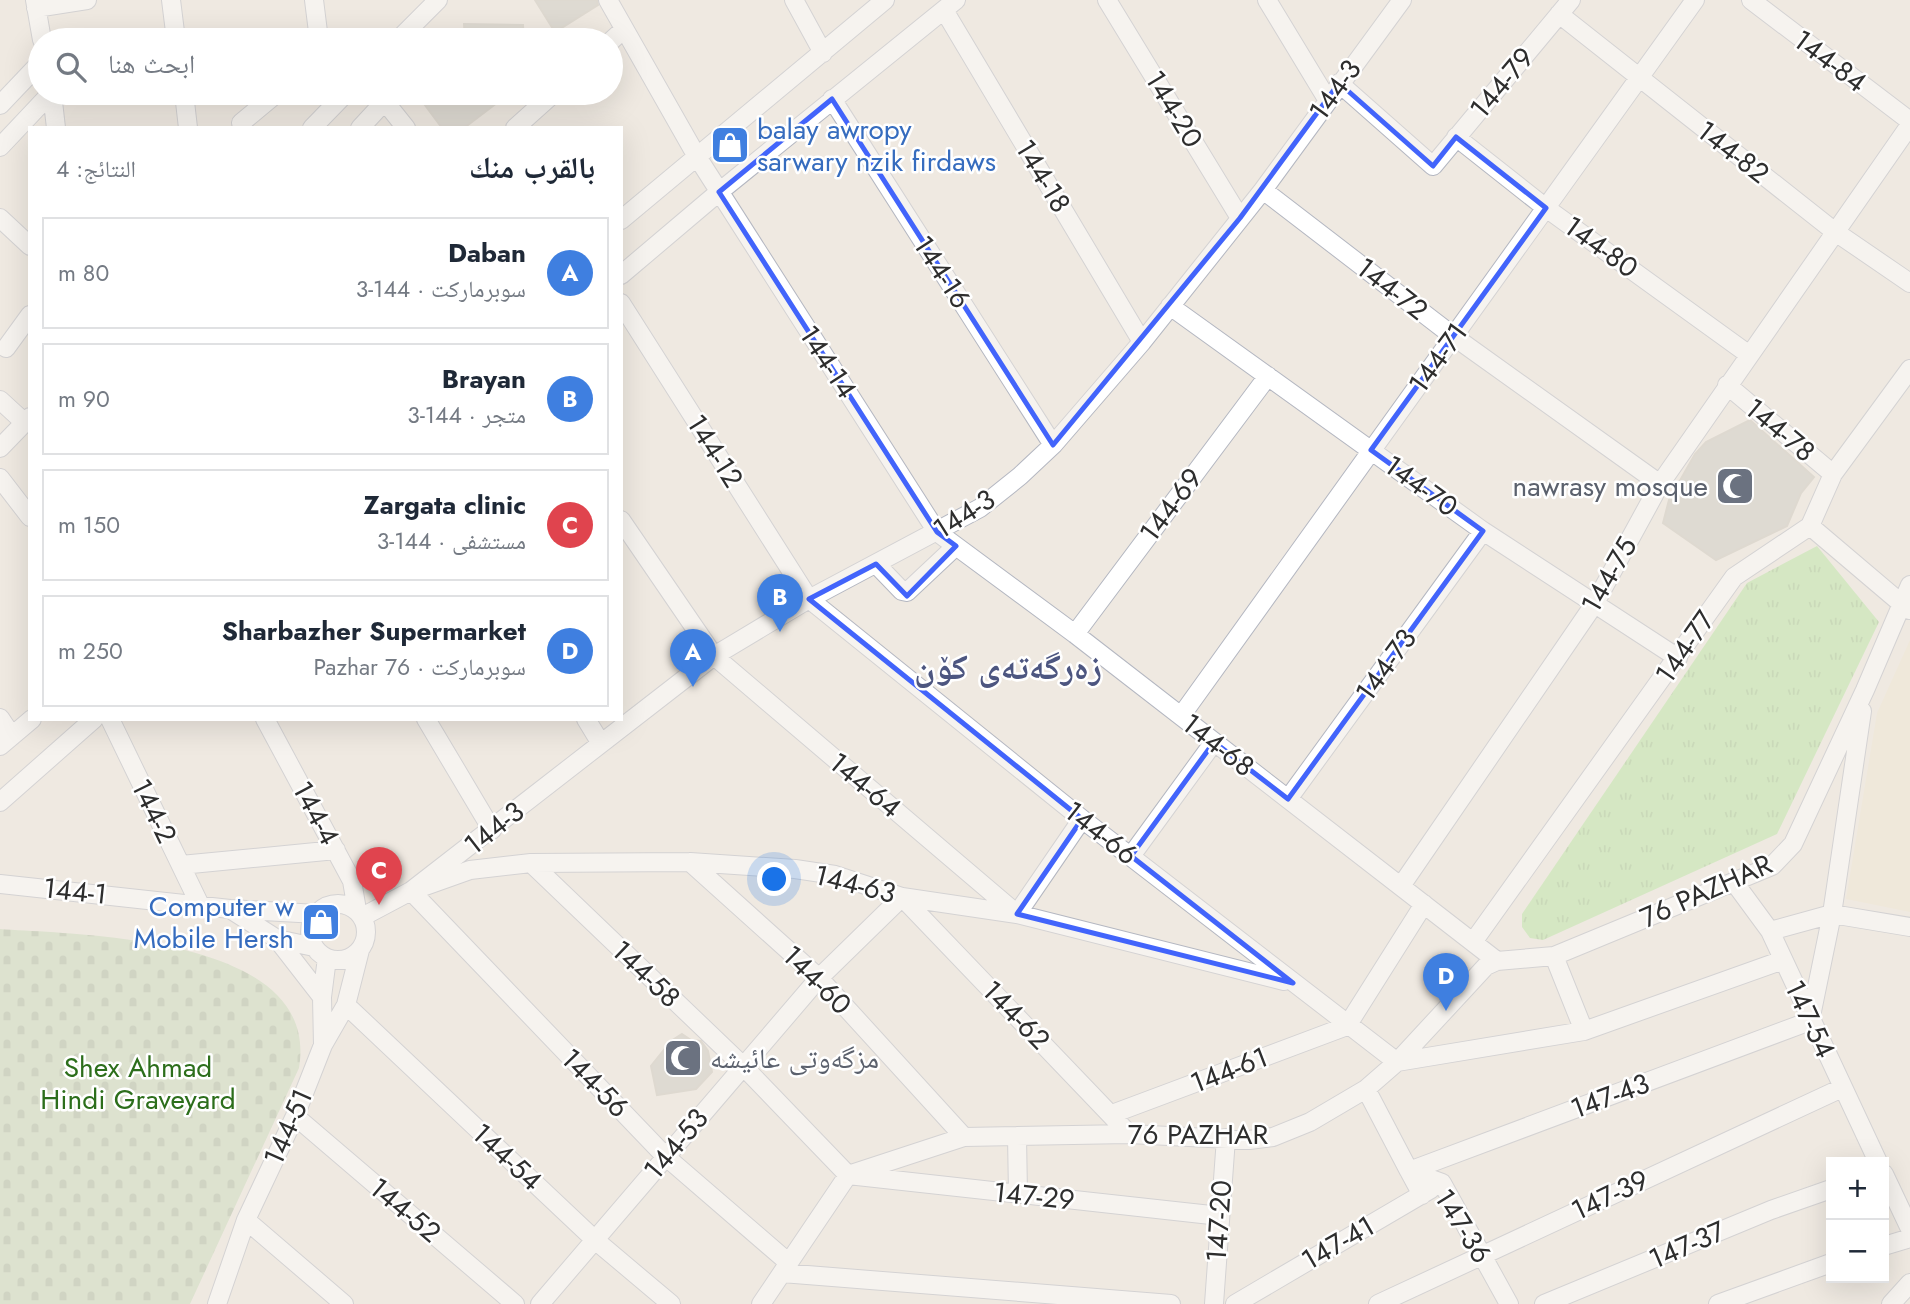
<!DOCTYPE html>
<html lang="ar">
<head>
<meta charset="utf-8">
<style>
  :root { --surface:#fff; --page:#f2f2f3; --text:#1f2937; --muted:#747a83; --line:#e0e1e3; --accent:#2563eb }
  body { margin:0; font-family:Jost,"Noto Naskh Arabic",sans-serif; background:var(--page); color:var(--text); direction:rtl }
  .controls { position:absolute; right:21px; bottom:21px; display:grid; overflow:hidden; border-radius:0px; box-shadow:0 7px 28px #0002 }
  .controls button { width:63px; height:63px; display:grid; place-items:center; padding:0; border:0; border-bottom:2px solid var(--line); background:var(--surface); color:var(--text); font:35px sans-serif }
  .you { position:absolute; left:775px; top:880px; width:24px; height:24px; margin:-18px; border:5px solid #fff; border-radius:50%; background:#1a73e8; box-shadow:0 0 0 10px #1a73e833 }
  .badge { display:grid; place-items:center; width:46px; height:46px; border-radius:50%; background:var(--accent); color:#fff; font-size:23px; font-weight:700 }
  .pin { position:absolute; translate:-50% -58px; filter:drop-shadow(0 2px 4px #0008) }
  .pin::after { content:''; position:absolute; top:37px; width:24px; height:21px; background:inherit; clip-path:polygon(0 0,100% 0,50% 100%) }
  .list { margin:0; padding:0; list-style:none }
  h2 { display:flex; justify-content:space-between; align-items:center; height:91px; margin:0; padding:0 28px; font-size:30px }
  h2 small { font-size:23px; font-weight:400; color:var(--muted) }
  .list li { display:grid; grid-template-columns:46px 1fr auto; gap:21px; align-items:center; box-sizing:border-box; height:112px; margin:0 14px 14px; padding:0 14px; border:2px solid var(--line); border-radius:0px }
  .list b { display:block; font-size:26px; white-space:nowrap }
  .list p { margin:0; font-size:23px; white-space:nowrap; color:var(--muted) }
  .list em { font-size:23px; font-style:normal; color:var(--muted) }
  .icon { flex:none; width:38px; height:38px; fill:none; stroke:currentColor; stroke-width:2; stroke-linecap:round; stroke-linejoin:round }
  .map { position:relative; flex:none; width:1910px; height:1304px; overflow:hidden; direction:ltr }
  .search { position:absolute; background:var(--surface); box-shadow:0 7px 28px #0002; left:28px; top:28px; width:595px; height:77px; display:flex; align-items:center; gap:18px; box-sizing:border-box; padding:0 24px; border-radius:38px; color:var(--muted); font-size:26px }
  .panel { position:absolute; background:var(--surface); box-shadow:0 7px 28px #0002; left:28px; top:126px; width:595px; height:595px; border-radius:0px; direction:rtl }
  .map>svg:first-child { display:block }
</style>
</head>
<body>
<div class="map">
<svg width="1910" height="1304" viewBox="0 0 1910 1304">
  <defs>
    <pattern id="grass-tufts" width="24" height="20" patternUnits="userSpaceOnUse" patternTransform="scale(1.75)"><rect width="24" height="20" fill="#b6e59e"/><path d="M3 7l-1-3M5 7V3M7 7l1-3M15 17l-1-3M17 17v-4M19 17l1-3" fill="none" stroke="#9dc588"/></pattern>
    <pattern id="cemetery-stones" width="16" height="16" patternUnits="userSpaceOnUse" patternTransform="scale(1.75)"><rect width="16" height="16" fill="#c8d9b8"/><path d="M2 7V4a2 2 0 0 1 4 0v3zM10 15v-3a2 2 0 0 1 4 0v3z" fill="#acbb9e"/></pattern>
  </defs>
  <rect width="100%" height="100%" fill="#efe9e1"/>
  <path fill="#f0e6d1" d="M 1910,640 L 1910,912 L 1846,899 L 1877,713 Z"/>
  <path fill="url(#grass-tufts)" d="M 1817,546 L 1879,622 L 1777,834 L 1543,940 L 1530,938 L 1522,927 L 1522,914 L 1747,583 Z"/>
  <path fill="url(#cemetery-stones)" d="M 0,929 C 84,935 321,936 299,1068 L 190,1304 L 0,1304 Z"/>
  <path fill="#cbc7bf" stroke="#cbc5ba" stroke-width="2" d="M 535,0 L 597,0 L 598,5 L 555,32 Z
    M 464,24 L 523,25 L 524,40 L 465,40 Z
    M 416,93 L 510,93 L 464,128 L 442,128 Z
    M 1750,420 L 1814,477 L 1801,493 L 1787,526 L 1716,560 L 1663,523 L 1669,500 L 1695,454 L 1706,442 Z
    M 682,1034 L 691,1040 L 701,1041 L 708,1051 L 712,1072 L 696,1089 L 657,1095 L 651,1066 L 671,1041 Z"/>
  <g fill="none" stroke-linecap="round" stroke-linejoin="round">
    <defs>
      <path id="minor" d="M 35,0 L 42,40
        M 171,0 L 176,40
        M 314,0 L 319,40
        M 608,0 L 696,155 L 937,532 L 1075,634 L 1497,961
        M 794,0 L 823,53
        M 1107,0 L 1240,218
        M 1267,0 L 1327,99
        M 1751,0 L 1910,121
        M 36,8 L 87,0
        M 944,10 L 1142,342
        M 1559,14 L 1834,231 L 1910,283
        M 398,40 L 438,0
        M 611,41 L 624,29
        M 1339,83 L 1433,166 L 1571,0
        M 52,93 L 56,128
        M 184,93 L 188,128
        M 378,93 L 406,128
        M 832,99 L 1053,445
        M 0,105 L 40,63
        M 241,123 L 277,93
        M 312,128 L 346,93
        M 360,128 L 385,101
        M 515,128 L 554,93
        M 1456,137 L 1546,208 L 1748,354
        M 0,147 L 51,93
        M 1263,190 L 1453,336 L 1660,484
        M 0,218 L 30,246
        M 621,220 L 885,0
        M 621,275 L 719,192 L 956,0
        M 621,303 L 809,599 L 1082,819 L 1397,1062 L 1584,1031 L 1783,960
        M 1170,306 L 1483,531 L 1678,658
        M 6,348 L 30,315
        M 1727,385 L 1833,474
        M 0,400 L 24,422
        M 0,448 L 30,417
        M 0,478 L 30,517
        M 621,520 L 714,656 L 1017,914 L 1082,819
        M 1810,526 L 1909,610
        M 876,564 L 902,591 L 907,592 L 956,546
        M 1075,634 L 1268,376
        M 1181,716 L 1695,0
        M 0,718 L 12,736
        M 110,719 L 199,903
        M 265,719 L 352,881 L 357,910
        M 426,719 L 492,830
        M 586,719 L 600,742
        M 0,746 L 32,719
        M 1288,799 L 1483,531
        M 0,802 L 94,719
        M 1131,856 L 1214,742
        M 690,862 L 819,978 L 964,1137
        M 531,863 L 742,1065 L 848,1175 L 1220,1216
        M 181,865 L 336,850
        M 1734,882 L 1770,931 L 1878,1162
        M 0,884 L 230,909 L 317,914
        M 1401,886 L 1595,603 L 1660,484 L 1910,125
        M310 932a28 28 0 1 1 56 0a28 28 0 1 1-56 0Z
        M 233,911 L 277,939 L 314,947
        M 362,917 L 411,891 L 714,656 L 809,599 L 980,508 L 1020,476 L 1053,445 L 1142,342 L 1263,190 L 1402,0
        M 1770,931 L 1832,914 L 1910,927
        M 277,939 L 322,997
        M 1473,942 L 1734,577 L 1810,526 L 1833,474 L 1910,369
        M 1554,956 L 1584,1031
        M 346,1005 L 595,1240 L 671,1304
        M 323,1045 L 322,997 L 327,958
        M 1366,1089 L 1409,1171 L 1442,1183 L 1509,1304
        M 1112,1114 L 1347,1026 L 1424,904
        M 295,1116 L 515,1304
        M 1017,1136 L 1018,1194
        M 1884,1174 L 1910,1229
        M 1422,1195 L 1409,1171 L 1810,1021 L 1832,914 L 1862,711
        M 246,1220 L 344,1304
        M 1884,1246 L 1910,1238
        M 789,1263 L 665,1156 L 411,891 L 470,870 L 531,863 L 690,862 L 795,869 L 835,875 L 902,897 L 1017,914 L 1284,981
        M 782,1273 L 1171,1304
        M 217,1304 L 246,1220 L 295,1116 L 323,1045 L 346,1005 L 360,950
        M 540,1304 L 819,978 L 902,897 L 1129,1134
        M 761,1304 L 848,1175 L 964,1137 L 1129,1134 L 1249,1140 L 1273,1137 L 1310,1122 L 1366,1089 L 1397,1062 L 1486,966 L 1497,961 L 1554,956 L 1772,866 L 1793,844 L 1865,690 L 1910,585
        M 1214,1304 L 1226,1138
        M 1235,1304 L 1431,1189
        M 1378,1304 L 1842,1088
        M 1544,1304 L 1771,1210 L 1831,1189
        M 1718,1304 L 1831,1263
        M 1891,1304 L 1910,1283"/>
    </defs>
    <use href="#minor" stroke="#b4b7c1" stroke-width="20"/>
    <use href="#minor" stroke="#fff" stroke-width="18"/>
  </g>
  <path d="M0 0H1910V1304H0ZM 1339,83 L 1433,166 L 1456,137 L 1546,208 L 1371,450 L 1483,531 L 1288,799 L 1214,742 L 1131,856 L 1293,983 L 1017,914 L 1082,819 L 809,599 L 876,564 L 907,596 L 956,546 L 937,532 L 719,192 L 832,99 L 1053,445 L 1240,218 Z" fill="#efe9e1" fill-opacity=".55" fill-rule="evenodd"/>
  <path fill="none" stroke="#4264fb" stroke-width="5" stroke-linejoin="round" d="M 1339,83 L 1433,166 L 1456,137 L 1546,208 L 1371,450 L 1483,531 L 1288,799 L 1214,742 L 1131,856 L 1293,983 L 1017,914 L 1082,819 L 809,599 L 876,564 L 907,596 L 956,546 L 937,532 L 719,192 L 832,99 L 1053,445 L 1240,218 Z"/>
  <defs>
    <symbol id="shop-square" viewBox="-11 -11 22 22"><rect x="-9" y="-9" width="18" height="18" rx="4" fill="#3f7fe0" stroke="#fff"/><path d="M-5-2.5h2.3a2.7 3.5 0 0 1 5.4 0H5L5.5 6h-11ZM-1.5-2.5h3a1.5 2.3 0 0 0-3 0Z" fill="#fff"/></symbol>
    <symbol id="mosque-square" viewBox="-11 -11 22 22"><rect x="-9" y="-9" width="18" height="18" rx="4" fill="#6b7280" stroke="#fff"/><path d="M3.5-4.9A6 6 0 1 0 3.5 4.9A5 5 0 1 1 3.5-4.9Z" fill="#fff"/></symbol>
  </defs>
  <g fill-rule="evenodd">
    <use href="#shop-square" x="708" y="123" width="44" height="44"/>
    <use href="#mosque-square" x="1713" y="464" width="44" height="44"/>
    <use href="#shop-square" x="299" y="900" width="44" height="44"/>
    <use href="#mosque-square" x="661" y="1036" width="44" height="44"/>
  </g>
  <g text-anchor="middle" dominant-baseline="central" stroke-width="5" stroke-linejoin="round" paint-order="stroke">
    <g font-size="28" fill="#2e2e2e" stroke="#fff">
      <text transform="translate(1830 61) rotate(37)">144-84</text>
      <text transform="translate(1502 83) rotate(-50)">144-79</text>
      <text transform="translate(1335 90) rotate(-54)">144-3</text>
      <text transform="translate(1174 109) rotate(59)">144-20</text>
      <text transform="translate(1733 152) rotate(38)">144-82</text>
      <text transform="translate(1043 176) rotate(59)">144-18</text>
      <text transform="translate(1601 247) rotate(36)">144-80</text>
      <text transform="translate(942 272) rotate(57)">144-16</text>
      <text transform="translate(1392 289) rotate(38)">144-72</text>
      <text transform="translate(1438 358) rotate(-54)">144-71</text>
      <text transform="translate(828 362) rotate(57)">144-14</text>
      <text transform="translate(1780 430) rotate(40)">144-78</text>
      <text transform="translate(715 451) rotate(58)">144-12</text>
      <text transform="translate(1421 486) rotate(36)">144-70</text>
      <text transform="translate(1171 505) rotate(-53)">144-69</text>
      <text transform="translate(964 514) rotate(-32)">144-3</text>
      <text transform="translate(1609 575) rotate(-60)">144-75</text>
      <text transform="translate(1685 647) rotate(-55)">144-77</text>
      <text transform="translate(1386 665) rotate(-54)">144-73</text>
      <text transform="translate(1218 745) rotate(38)">144-68</text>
      <text transform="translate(865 785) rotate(40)">144-64</text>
      <text transform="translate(154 811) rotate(64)">144-2</text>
      <text transform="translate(316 813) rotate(62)">144-4</text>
      <text transform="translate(494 828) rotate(-38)">144-3</text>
      <text transform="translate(1101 833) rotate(38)">144-66</text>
      <text transform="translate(855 884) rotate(14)">144-63</text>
      <text transform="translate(75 891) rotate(6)">144-1</text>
      <text transform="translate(1706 891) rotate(-24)">76 PAZHAR</text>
      <text transform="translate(646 974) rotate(44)">144-58</text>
      <text transform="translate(817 980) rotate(45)">144-60</text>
      <text transform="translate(1016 1015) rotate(46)">144-62</text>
      <text transform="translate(1810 1019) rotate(65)">147-54</text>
      <text transform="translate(1229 1070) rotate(-21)">144-61</text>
      <text transform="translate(595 1083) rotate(46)">144-56</text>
      <text transform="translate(1610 1096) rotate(-20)">147-43</text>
      <text transform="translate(288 1127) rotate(-66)">144-51</text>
      <text x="1198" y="1134">76 PAZHAR</text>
      <text transform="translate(676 1144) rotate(-50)">144-53</text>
      <text transform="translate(507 1157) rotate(43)">144-54</text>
      <text transform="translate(1610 1195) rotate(-25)">147-39</text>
      <text transform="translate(1034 1196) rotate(6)">147-29</text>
      <text transform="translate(405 1210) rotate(40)">144-52</text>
      <text transform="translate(1219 1221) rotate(-86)">147-20</text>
      <text transform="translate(1463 1226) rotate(58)">147-36</text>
      <text transform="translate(1338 1243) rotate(-30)">147-41</text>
      <text transform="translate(1687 1245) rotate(-23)">147-37</text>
    </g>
    <g font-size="28" fill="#366cbe" stroke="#fff" text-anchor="start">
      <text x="757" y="129">balay awropy<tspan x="757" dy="32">sarwary nzik firdaws</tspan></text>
      <text x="294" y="906" text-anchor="end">Computer w<tspan x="294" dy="32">Mobile Hersh</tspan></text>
    </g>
    <g font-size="28" fill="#5b616d" stroke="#fff" text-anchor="end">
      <text x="1708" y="486">nawrasy mosque</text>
      <text x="710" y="1058" text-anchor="start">مزگەوتی عائیشە</text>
    </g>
    <g font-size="28" fill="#2c6e1b" stroke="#fff">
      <text x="138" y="1067">Shex Ahmad<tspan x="138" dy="32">Hindi Graveyard</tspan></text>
    </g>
    <g font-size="35" font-weight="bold" fill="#4d5680" stroke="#fff">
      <text x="1008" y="667">زەرگەتەی کۆن</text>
    </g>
  </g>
</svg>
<div class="controls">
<button>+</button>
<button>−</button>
</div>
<div class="you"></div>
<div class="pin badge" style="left:693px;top:687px;background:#3f7fe0">A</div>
<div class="pin badge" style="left:780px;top:632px;background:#3f7fe0">B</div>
<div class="pin badge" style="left:379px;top:905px;background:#e0444e">C</div>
<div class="pin badge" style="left:1446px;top:1011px;background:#3f7fe0">D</div>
<div class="search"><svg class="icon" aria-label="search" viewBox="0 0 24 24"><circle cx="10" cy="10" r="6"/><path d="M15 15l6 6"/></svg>ابحث هنا</div>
<section class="panel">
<h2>بالقرب منك<small>النتائج: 4</small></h2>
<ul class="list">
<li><span class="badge" style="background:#3f7fe0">A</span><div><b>Daban</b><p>سوبرماركت · 144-3</p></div><em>80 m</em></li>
<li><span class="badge" style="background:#3f7fe0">B</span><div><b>Brayan</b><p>متجر · 144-3</p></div><em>90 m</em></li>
<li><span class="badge" style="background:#e0444e">C</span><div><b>Zargata clinic</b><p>مستشفى · 144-3</p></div><em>150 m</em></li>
<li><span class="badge" style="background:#3f7fe0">D</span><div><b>Sharbazher Supermarket</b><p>سوبرماركت · 76 Pazhar</p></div><em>250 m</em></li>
</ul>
</section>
</div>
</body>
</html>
